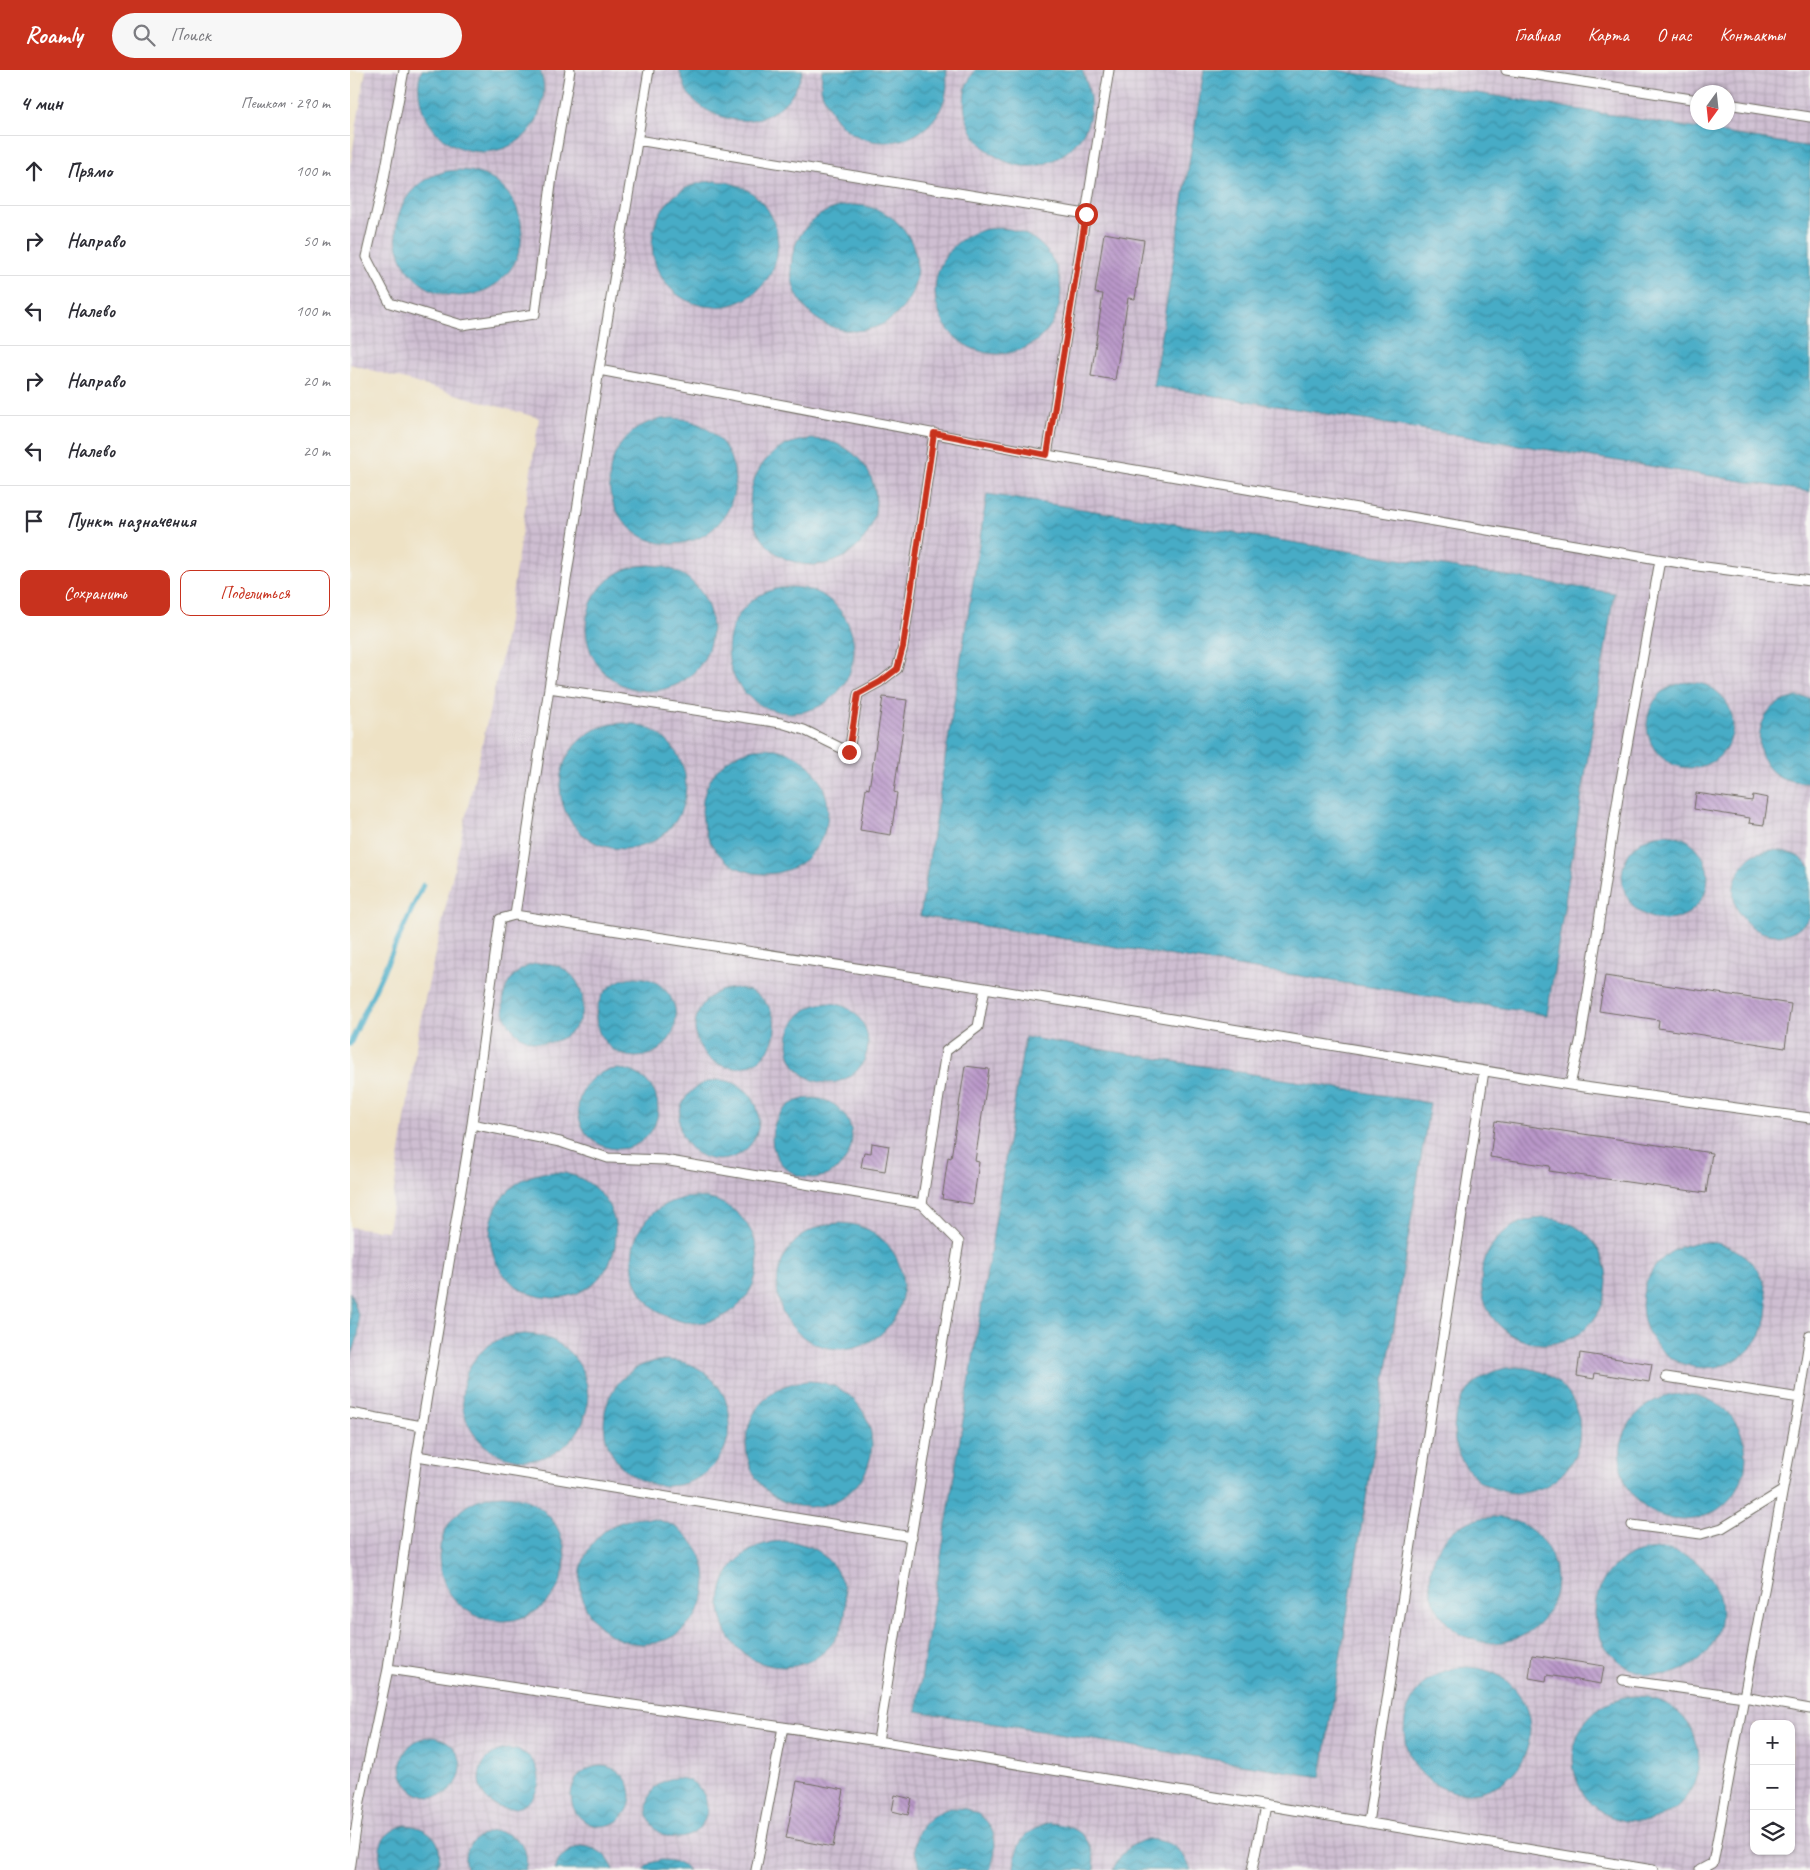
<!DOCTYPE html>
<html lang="ru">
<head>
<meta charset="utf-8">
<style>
  :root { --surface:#fff; --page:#f7f7f7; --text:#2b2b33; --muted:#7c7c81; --line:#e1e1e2; --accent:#c8321e }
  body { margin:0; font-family:Caveat,sans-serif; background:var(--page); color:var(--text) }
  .controls { position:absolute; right:15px; bottom:15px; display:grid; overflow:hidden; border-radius:10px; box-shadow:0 1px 4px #0004 }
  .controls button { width:45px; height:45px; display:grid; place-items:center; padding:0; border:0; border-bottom:1px solid var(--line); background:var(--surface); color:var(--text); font:25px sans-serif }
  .compass { position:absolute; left:1340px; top:15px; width:45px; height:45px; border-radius:50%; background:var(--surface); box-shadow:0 1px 4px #0004; rotate:195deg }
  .stop { position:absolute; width:15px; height:15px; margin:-11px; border:4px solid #c8321e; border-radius:50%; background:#fff }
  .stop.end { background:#c8321e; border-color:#fff; box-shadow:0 1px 5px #0008 }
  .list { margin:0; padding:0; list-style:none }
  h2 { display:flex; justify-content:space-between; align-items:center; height:65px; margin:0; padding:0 20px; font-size:21px }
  h2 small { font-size:16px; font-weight:400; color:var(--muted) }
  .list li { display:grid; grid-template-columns:32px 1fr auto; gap:15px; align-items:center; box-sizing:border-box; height:70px; padding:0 20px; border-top:1px solid var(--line) }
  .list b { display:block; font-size:19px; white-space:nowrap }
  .list em { font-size:16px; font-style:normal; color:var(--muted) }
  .actions { display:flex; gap:10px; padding:15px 20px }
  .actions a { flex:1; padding:11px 0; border:1px solid var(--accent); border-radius:10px; text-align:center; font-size:18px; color:var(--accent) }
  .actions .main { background:var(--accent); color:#fff }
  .icon { flex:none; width:28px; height:28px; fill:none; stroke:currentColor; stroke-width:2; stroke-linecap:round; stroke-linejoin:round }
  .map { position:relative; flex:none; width:1460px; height:1800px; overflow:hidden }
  header { display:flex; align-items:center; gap:30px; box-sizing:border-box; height:70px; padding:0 25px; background:var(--accent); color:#fff }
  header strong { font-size:24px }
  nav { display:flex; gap:28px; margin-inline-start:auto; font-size:18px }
  .search { width:350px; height:45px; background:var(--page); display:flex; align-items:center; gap:12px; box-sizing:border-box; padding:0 18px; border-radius:28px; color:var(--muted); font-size:19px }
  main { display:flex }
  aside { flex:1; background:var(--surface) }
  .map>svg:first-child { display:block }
</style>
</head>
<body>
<header>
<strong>Roamly</strong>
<div class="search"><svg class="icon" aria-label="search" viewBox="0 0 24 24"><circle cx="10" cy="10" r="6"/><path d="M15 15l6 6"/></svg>Поиск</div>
<nav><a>Главная</a><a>Карта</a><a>О нас</a><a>Контакты</a></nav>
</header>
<main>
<aside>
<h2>4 мин<small>Пешком · 290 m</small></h2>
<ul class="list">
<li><svg class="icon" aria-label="ahead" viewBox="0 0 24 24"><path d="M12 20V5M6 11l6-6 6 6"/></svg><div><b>Прямо</b></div><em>100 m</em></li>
<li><svg class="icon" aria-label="right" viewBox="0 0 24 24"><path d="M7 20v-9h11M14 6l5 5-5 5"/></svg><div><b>Направо</b></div><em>50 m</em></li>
<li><svg class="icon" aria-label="left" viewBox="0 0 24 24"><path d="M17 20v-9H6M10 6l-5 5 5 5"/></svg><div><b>Налево</b></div><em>100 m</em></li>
<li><svg class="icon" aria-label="right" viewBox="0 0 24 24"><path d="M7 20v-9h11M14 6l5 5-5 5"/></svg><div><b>Направо</b></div><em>20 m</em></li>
<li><svg class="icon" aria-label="left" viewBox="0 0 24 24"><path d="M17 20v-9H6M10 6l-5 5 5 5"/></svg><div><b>Налево</b></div><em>20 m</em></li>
<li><svg class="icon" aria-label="arrive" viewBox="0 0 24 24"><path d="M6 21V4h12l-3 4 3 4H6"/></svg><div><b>Пункт назначения</b></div></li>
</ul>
<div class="actions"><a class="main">Сохранить</a><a>Поделиться</a></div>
</aside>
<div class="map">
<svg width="1460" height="1800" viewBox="0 0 1460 1800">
  <defs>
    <pattern id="industrial-grid" width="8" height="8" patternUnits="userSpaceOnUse" patternTransform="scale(1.25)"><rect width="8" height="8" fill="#cebed1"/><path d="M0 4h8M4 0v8" fill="none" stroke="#b1a3b4"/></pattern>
    <pattern id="water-waves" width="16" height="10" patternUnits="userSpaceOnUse" patternTransform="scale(1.25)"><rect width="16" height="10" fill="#46acc6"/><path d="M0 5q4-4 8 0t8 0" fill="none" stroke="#3b8ca1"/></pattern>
    <pattern id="building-back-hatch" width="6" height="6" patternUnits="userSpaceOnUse" patternTransform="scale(1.25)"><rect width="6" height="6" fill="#b997c9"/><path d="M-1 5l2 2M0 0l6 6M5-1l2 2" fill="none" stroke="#977ba3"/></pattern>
  </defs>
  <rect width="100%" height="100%" fill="#f6f6f2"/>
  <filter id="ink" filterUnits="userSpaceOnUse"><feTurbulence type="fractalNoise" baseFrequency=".02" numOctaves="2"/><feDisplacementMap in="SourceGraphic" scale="10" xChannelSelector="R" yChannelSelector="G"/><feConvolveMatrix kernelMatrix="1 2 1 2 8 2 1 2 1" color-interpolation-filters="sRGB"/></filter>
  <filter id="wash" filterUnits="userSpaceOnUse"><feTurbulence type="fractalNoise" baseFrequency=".0096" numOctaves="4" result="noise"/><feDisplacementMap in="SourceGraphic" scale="20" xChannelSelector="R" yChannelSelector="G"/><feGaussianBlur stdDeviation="1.12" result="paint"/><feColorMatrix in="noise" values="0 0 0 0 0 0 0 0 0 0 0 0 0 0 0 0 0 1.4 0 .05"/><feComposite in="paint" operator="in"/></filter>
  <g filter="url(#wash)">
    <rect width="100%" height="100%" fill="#eee2c5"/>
    <path fill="url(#industrial-grid)" fill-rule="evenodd" d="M 16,0 L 1460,0 L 1460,1800 L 0,1800 L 0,1157 L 38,1161 L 70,951 L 154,576 L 189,348 L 0,294 L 0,96 ZM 1348,22 L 1378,22 L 1378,52 L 1348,52 ZM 1404,1654 L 1441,1654 L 1441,1781 L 1404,1781 Z"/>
    <path fill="url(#water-waves)" stroke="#386c78" d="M 72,0 L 190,0 C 195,13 195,28 190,41 C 188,45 187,51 184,55 C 155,97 91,88 73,41 C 69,29 66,12 72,0 Z
      M 329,0 L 453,0 C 442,40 407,61 367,45 C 356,41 344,32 337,22 C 334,15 332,7 329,0 Z
      M 472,0 L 597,0 C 596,7 598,16 596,23 C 584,83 499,90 477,33 C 475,29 472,24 471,19 C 471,13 472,6 472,0 Z
      M 625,0 L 732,0 C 738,15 742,28 740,44 C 736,76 697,103 666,95 C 632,86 607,53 616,17 C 618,11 622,5 625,0 Z
      M 854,0 L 985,0 L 1460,77 L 1460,422 L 803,316 Z
      M46 163a63 63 0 1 1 126 0a63 63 0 1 1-126 0Z
      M302 174a63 63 0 1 1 126 0a63 63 0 1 1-126 0Z
      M441 198a63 63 0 1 1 126 0a63 63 0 1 1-126 0Z
      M585 221a63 63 0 1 1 126 0a63 63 0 1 1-126 0Z
      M259 411a63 63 0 1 1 126 0a63 63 0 1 1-126 0Z
      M400 432a63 63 0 1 1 126 0a63 63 0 1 1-126 0Z
      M 637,424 L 1264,523 L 1197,945 L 570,846 Z
      M236 558a63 63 0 1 1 126 0a63 63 0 1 1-126 0Z
      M378 580a63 63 0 1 1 126 0a63 63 0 1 1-126 0Z
      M1297 655a43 43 0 1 1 86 0a43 43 0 1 1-86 0Z
      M 1446,627 L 1460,628 L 1460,712 C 1449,712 1440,712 1430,707 C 1401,692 1403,646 1431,632 C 1435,630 1441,629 1446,627 Z
      M210 716a63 63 0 1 1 126 0a63 63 0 1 1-126 0Z
      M352 741a63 63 0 1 1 126 0a63 63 0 1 1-126 0Z
      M1272 807a43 43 0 1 1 86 0a43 43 0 1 1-86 0Z
      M 1420,780 C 1439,781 1447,783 1460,797 L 1460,848 C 1453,855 1445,862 1435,864 C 1401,871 1372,835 1388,804 C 1392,796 1397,788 1405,784 C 1410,782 1415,781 1420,780 Z
      M153 933a40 40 0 1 1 80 0a40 40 0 1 1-80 0Z
      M246 947a40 40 0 1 1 80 0a40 40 0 1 1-80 0Z
      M345 958a40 40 0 1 1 80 0a40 40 0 1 1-80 0Z
      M438 973a40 40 0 1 1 80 0a40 40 0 1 1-80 0Z
      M 675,967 L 1080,1033 L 971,1707 L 566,1641 Z
      M228 1039a40 40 0 1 1 80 0a40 40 0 1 1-80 0Z
      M329 1050a40 40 0 1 1 80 0a40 40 0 1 1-80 0Z
      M422 1068a40 40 0 1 1 80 0a40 40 0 1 1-80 0Z
      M140 1165a63 63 0 1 1 126 0a63 63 0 1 1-126 0Z
      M282 1190a63 63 0 1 1 126 0a63 63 0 1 1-126 0Z
      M1131 1211a63 63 0 1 1 126 0a63 63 0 1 1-126 0Z
      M427 1216a63 63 0 1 1 126 0a63 63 0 1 1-126 0Z
      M1292 1235a63 63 0 1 1 126 0a63 63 0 1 1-126 0Z
      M 0,1222 C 12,1250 12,1261 0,1289 Z
      M112 1327a63 63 0 1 1 126 0a63 63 0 1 1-126 0Z
      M254 1353a63 63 0 1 1 126 0a63 63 0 1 1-126 0Z
      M1104 1360a63 63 0 1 1 126 0a63 63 0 1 1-126 0Z
      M396 1374a63 63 0 1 1 126 0a63 63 0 1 1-126 0Z
      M1270 1387a63 63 0 1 1 126 0a63 63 0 1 1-126 0Z
      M89 1488a63 63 0 1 1 126 0a63 63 0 1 1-126 0Z
      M1080 1510a63 63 0 1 1 126 0a63 63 0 1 1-126 0Z
      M230 1511a63 63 0 1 1 126 0a63 63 0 1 1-126 0Z
      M370 1534a63 63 0 1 1 126 0a63 63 0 1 1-126 0Z
      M1245 1542a63 63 0 1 1 126 0a63 63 0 1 1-126 0Z
      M1054 1660a63 63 0 1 1 126 0a63 63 0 1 1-126 0Z
      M1223 1689a63 63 0 1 1 126 0a63 63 0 1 1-126 0Z
      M51 1697a30 30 0 1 1 60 0a30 30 0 1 1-60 0Z
      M129 1709a30 30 0 1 1 60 0a30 30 0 1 1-60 0Z
      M221 1726a30 30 0 1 1 60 0a30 30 0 1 1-60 0Z
      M297 1738a30 30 0 1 1 60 0a30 30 0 1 1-60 0Z
      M 600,1738 C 605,1738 611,1738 616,1739 C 646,1747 650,1775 640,1800 L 571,1800 C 570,1795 567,1790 566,1785 C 561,1760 579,1745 600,1738 Z
      M 699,1753 C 729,1755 745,1769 744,1800 L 664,1800 C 665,1773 674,1761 699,1753 Z
      M 55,1755 C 82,1757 97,1774 86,1800 L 33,1800 C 24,1777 33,1762 55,1755 Z
      M 142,1761 C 164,1762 182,1776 175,1800 L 117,1800 C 109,1781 125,1766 142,1761 Z
      M 797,1769 C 820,1771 832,1777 841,1800 L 763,1800 C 770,1783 779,1775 797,1769 Z
      M 230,1776 C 247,1777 257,1784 264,1800 L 204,1800 C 209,1787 216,1781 230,1776 Z
      M 311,1790 C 322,1790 330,1792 338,1800 L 293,1800 L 300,1793 Z"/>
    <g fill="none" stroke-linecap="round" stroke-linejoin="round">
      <path stroke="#46acc6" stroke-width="5" d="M 0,974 L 73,815"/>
    </g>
    <g id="blocks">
      <path fill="url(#building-back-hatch)" d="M 754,163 L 794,170 L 785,229 L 778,228 L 765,310 L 741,306 L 753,224 L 745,223 Z
        M 533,627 L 557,630 L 544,722 L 547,723 L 541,765 L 510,760 L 516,718 L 519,719 Z
        M 1346,723 L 1402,731 L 1403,725 L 1418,728 L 1414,755 L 1399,753 L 1400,748 L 1344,739 Z
        M 1255,906 L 1441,934 L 1435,978 L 1308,958 L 1309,950 L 1249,941 Z
        M 615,996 L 639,999 L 625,1091 L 629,1092 L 623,1134 L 592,1129 L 598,1087 L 601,1088 Z
        M 1145,1051 L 1362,1083 L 1356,1123 L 1199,1101 L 1200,1096 L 1140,1087 Z
        M 522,1073 L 539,1076 L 535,1101 L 511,1097 L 514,1082 L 521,1083 Z
        M 1230,1283 L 1302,1294 L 1299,1312 L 1245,1303 L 1244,1309 L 1227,1306 Z
        M 1182,1585 L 1254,1596 L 1251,1614 L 1197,1605 L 1196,1611 L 1179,1608 Z
        M 447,1711 L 494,1720 L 483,1777 L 436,1768 Z
        M 545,1725 L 562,1729 L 558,1745 L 542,1741 Z"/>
    </g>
  </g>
  <g filter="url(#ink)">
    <use href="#blocks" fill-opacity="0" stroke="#6f6b61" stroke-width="1"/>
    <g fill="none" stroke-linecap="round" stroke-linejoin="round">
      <defs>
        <path id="service" d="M 54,0 L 33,114 L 16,187 L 40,233 L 112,255 L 185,244 L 202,106 L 220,0
          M 299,0 L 249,300 L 697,385 L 1348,496 L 1460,511
          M 1156,0 L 1348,30
          M 1378,34 L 1460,47
          M 287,70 L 736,144
          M 249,300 L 199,618 L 165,845 L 635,918 L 1220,1015 L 1460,1048
          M 697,385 L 759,0
          M 199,618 L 431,653 L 454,660 L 499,682 L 508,624 L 530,612 L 547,599 L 553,577 L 584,363
          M 165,845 L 150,849 L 122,1054 L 67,1386 L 38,1599 L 528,1671 L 1303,1800
          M 1220,1015 L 1231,968 L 1269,721 L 1310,490
          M 122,1054 L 210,1072 L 258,1088 L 314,1090 L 572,1134
          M 1460,1265 L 1450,1328 L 1394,1627 L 1460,1639
          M 1316,1307 L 1450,1328
          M 0,1343 L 72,1356
          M 67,1386 L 562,1467
          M 1282,1455 L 1351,1464 L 1372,1458 L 1432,1421
          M 1273,1610 L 1394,1627 L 1363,1793 L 1350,1800
          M 528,1671 L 609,1172 L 572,1134 L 596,981 L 628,957 L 635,918
          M 1018,1753 L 1134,1001
          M 0,1800 L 10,1731 L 38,1599
          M 406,1800 L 433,1657
          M 902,1800 L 915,1736"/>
      </defs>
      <use href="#service" stroke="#6f6b61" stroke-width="11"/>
      <use href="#service" stroke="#fff" stroke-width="9"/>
    </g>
  </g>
  <g fill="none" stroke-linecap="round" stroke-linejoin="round" filter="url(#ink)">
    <path stroke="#c8321e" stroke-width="6" d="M 499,682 L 508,624 L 530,612 L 547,599 L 553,577 L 584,363 L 697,385 L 736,144"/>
  </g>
</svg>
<div class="controls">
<button>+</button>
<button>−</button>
<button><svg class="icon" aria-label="layers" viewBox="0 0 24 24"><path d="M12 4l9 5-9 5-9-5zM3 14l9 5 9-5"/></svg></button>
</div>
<svg class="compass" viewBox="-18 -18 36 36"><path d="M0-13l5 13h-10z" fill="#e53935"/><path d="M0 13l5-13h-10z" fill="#7c7c81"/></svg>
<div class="stop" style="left:736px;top:144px"></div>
<div class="stop end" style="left:499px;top:682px"></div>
</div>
</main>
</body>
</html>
